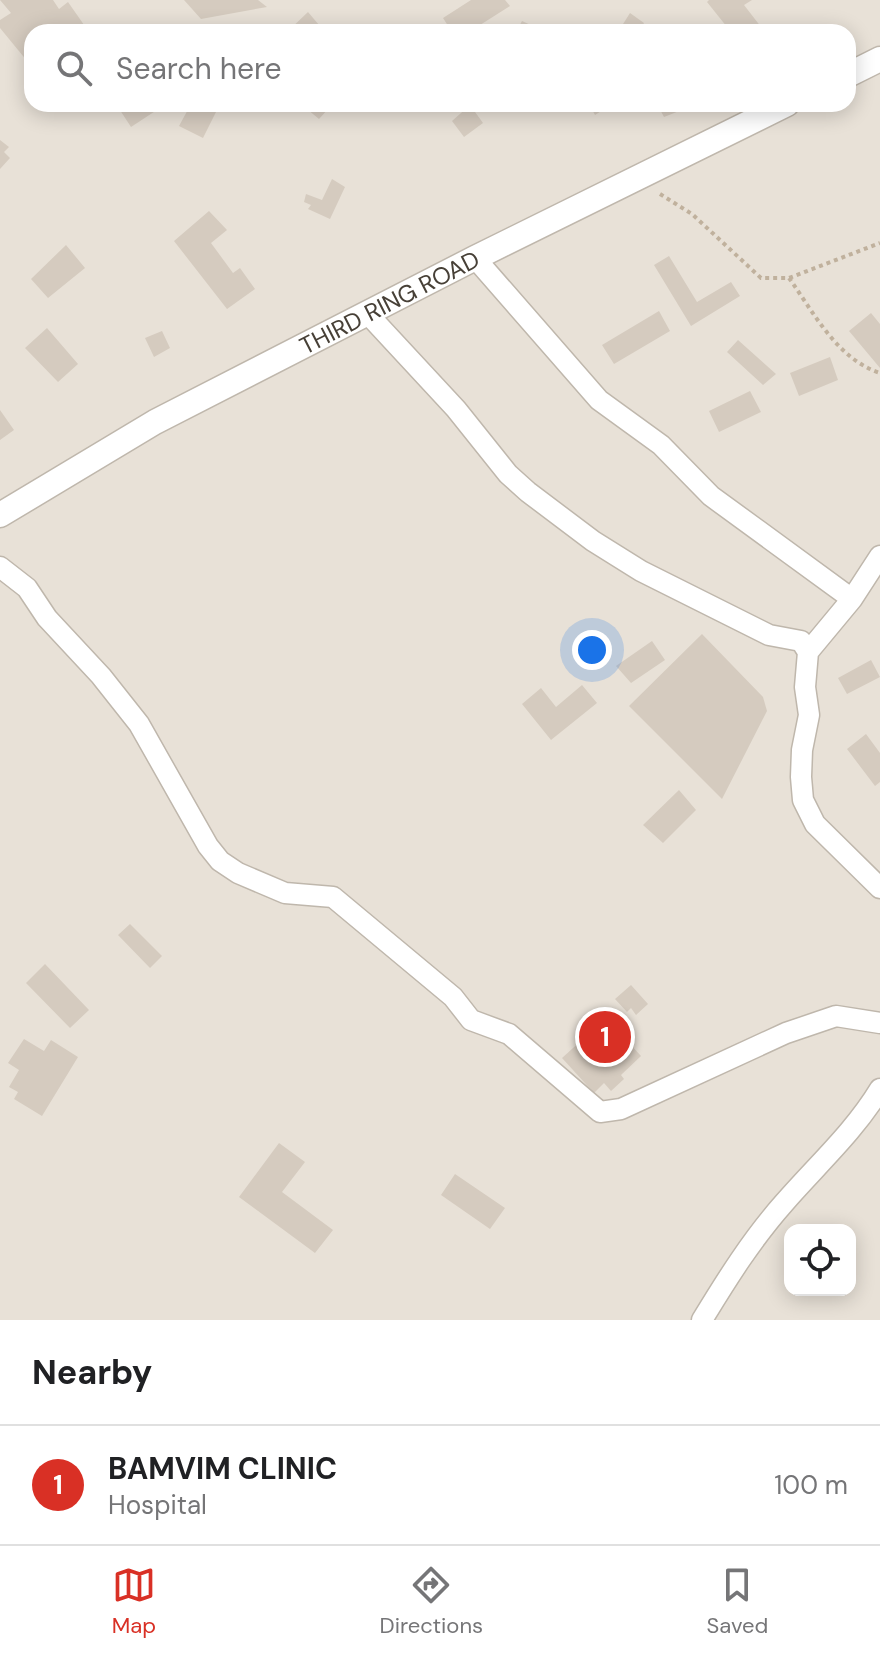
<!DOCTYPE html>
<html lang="en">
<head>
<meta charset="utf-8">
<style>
  :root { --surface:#fff; --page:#f2f2f2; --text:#202124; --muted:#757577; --line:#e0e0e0; --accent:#d93025 }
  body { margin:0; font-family:"DM Sans",sans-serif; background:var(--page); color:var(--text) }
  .controls { position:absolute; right:24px; bottom:24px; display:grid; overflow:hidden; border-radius:16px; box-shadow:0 4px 20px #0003 }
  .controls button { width:72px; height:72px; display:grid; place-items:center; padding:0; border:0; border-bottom:2px solid var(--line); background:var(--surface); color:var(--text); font:40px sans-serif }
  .you { position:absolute; left:592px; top:650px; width:28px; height:28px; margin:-20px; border:6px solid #fff; border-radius:50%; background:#1a73e8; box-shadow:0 0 0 12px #1a73e833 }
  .badge { display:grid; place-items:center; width:52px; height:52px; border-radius:50%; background:var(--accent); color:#fff; font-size:26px; font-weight:700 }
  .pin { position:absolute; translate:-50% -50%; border:4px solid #fff; box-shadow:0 2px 8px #0006 }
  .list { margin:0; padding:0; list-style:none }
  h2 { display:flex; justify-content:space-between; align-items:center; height:104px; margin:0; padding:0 32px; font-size:34px }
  h2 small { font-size:26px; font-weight:400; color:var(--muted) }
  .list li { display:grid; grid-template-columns:52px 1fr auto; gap:24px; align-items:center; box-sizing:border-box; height:120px; padding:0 32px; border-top:2px solid var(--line) }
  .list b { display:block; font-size:30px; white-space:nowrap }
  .list p { margin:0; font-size:26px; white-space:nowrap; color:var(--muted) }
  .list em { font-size:26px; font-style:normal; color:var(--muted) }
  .icon { flex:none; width:44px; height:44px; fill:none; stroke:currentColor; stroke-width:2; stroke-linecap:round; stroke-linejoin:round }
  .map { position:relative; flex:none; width:880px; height:1320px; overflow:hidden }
  .search { position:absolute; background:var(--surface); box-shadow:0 4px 20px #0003; left:24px; right:24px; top:24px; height:88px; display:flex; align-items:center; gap:20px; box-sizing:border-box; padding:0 28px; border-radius:24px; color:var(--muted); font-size:30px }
  .sheet { height:224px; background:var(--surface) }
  nav { display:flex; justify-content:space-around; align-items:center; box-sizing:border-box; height:112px; border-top:2px solid var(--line); background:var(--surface); font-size:22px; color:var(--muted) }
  nav a { display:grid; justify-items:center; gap:4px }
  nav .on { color:var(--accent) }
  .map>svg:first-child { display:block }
</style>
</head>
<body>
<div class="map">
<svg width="880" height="1320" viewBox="0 0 880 1320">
  <rect width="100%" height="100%" fill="#f4f0e9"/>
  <path fill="#e8e1d7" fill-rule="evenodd" d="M 0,0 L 880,0 L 880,1320 L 0,1320 ZM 32,32 L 848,32 L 848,104 L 32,104 ZM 790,1230 L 850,1230 L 850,1290 L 790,1290 Z"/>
  <path fill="#d5cbbf" d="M 0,0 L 53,0 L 59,9 L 68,2 L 89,32 L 32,32 L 32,67 L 0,28 L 0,20 L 11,13 Z
    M 184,0 L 258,0 L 267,7 L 201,19 Z
    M 471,0 L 505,0 L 510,6 L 469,32 L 452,32 L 443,18 Z
    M 709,0 L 752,0 L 744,5 L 765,32 L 731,32 L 707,2 Z
    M 308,12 L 325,32 L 287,32 Z
    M 630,13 L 644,23 L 639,32 L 618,32 Z
    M 522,21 L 546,32 L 516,32 Z
    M 116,104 L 166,104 L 131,127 Z
    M 191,104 L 219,106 L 203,138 L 179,126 Z
    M 301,104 L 325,104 L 329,108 L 319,119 Z
    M 589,104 L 612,104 L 595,115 Z
    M 657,104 L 697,104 L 664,117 Z
    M 470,105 L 483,123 L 464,137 L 452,121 Z
    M 0,140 L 9,147 L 4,152 L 10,158 L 0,169 Z
    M 332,179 L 345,187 L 330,219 L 308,209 L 311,205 L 304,202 L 306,194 L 322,200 Z
    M 209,211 L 227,230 L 211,243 L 233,273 L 240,268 L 255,289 L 227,309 L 174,241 Z
    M 66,245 L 85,268 L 48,298 L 31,279 Z
    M 669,256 L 697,302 L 731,282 L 740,296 L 691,326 L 654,265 Z
    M 659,311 L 670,331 L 614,364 L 602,345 Z
    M 871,313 L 880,324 L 880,368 L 849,331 Z
    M 47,328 L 78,364 L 58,382 L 25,348 Z
    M 162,331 L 170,348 L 154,357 L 145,338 Z
    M 738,340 L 776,374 L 763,385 L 727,352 Z
    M 830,357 L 838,380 L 799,396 L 790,373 Z
    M 750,391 L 761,412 L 719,432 L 709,411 Z
    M 0,410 L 14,430 L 0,440 Z
    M 702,634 L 763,697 L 767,711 L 722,799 L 629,706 Z
    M 652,641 L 665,660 L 631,683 L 616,666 Z
    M 871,660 L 880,677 L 847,694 L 838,678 Z
    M 582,685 L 597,703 L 551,740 L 522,704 L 541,688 L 556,707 Z
    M 866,734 L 880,753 L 880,782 L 875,786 L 847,749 Z
    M 679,790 L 696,810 L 663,843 L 643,825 Z
    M 130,924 L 162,956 L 150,968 L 118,935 Z
    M 45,964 L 89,1010 L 70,1028 L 26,983 Z
    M 631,985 L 648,1004 L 636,1015 L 631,1008 L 627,1012 L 615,999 Z
    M 606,1018 L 641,1056 L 621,1075 L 624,1079 L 611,1091 L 604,1083 L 594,1093 L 562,1058 Z
    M 24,1039 L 44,1051 L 51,1040 L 78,1057 L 42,1116 L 14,1099 L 18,1092 L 9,1087 L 19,1070 L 8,1063 Z
    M 279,1143 L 305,1162 L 282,1192 L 333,1230 L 315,1253 L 239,1197 Z
    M 455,1174 L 505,1208 L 490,1229 L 441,1195 Z"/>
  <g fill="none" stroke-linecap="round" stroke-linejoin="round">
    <defs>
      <path id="minor" d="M 475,258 L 599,400 L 661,445 L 711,496 L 852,599
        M 367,313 L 456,409 L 508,474 L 528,492 L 593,541 L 641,571 L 769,635 L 801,641 L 808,652
        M 880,556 L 852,599 L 808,652 L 805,687 L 809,715 L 802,750 L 801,777 L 803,800 L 815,824 L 880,888
        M 0,567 L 27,588 L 47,618 L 101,676 L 139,724 L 208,846 L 220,861 L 238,873 L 285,893 L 333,897 L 453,997 L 471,1020 L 509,1034 L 600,1112 L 621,1109 L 786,1033 L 836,1016 L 880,1023
        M 702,1320 C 727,1279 752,1239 784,1203 C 817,1165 854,1132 880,1089"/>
      <g id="tertiary">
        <path d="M 848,75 L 880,59"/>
        <path id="s1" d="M 0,515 L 155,422 L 475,258 L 787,104"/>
      </g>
    </defs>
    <use href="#minor" stroke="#bfb7ac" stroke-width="23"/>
    <use href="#tertiary" stroke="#bfb7ac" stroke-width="27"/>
    <path stroke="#c0b19d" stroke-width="4" stroke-dasharray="4 4" stroke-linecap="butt" d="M 660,194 L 692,214 L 761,278 L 789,278 L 880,243
      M 789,278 C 814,313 837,359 880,373"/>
    <use href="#minor" stroke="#fff" stroke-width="20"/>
    <use href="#tertiary" stroke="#fff" stroke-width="24"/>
  </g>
  <g text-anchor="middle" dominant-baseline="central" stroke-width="6" stroke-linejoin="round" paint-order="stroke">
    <g font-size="24" fill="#474037" stroke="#fff">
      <text stroke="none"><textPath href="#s1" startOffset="444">THIRD RING ROAD</textPath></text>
    </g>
  </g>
</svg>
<div class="controls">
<button><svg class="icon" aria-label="locate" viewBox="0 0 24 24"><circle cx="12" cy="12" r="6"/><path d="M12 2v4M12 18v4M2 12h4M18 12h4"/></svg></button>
</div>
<div class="you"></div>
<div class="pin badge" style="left:605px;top:1037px">1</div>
<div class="search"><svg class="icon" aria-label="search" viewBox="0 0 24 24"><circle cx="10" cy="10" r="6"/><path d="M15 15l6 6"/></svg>Search here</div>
</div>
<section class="sheet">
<h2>Nearby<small></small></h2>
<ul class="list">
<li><span class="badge">1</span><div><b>BAMVIM CLINIC</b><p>Hospital</p></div><em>100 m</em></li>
</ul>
</section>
<nav>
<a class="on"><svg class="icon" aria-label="map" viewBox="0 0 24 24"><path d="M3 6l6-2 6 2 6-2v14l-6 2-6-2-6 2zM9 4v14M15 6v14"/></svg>Map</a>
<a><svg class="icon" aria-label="directions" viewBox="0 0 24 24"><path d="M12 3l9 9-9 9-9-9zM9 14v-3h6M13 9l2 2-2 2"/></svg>Directions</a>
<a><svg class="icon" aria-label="saved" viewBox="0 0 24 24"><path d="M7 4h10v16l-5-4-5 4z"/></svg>Saved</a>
</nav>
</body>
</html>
